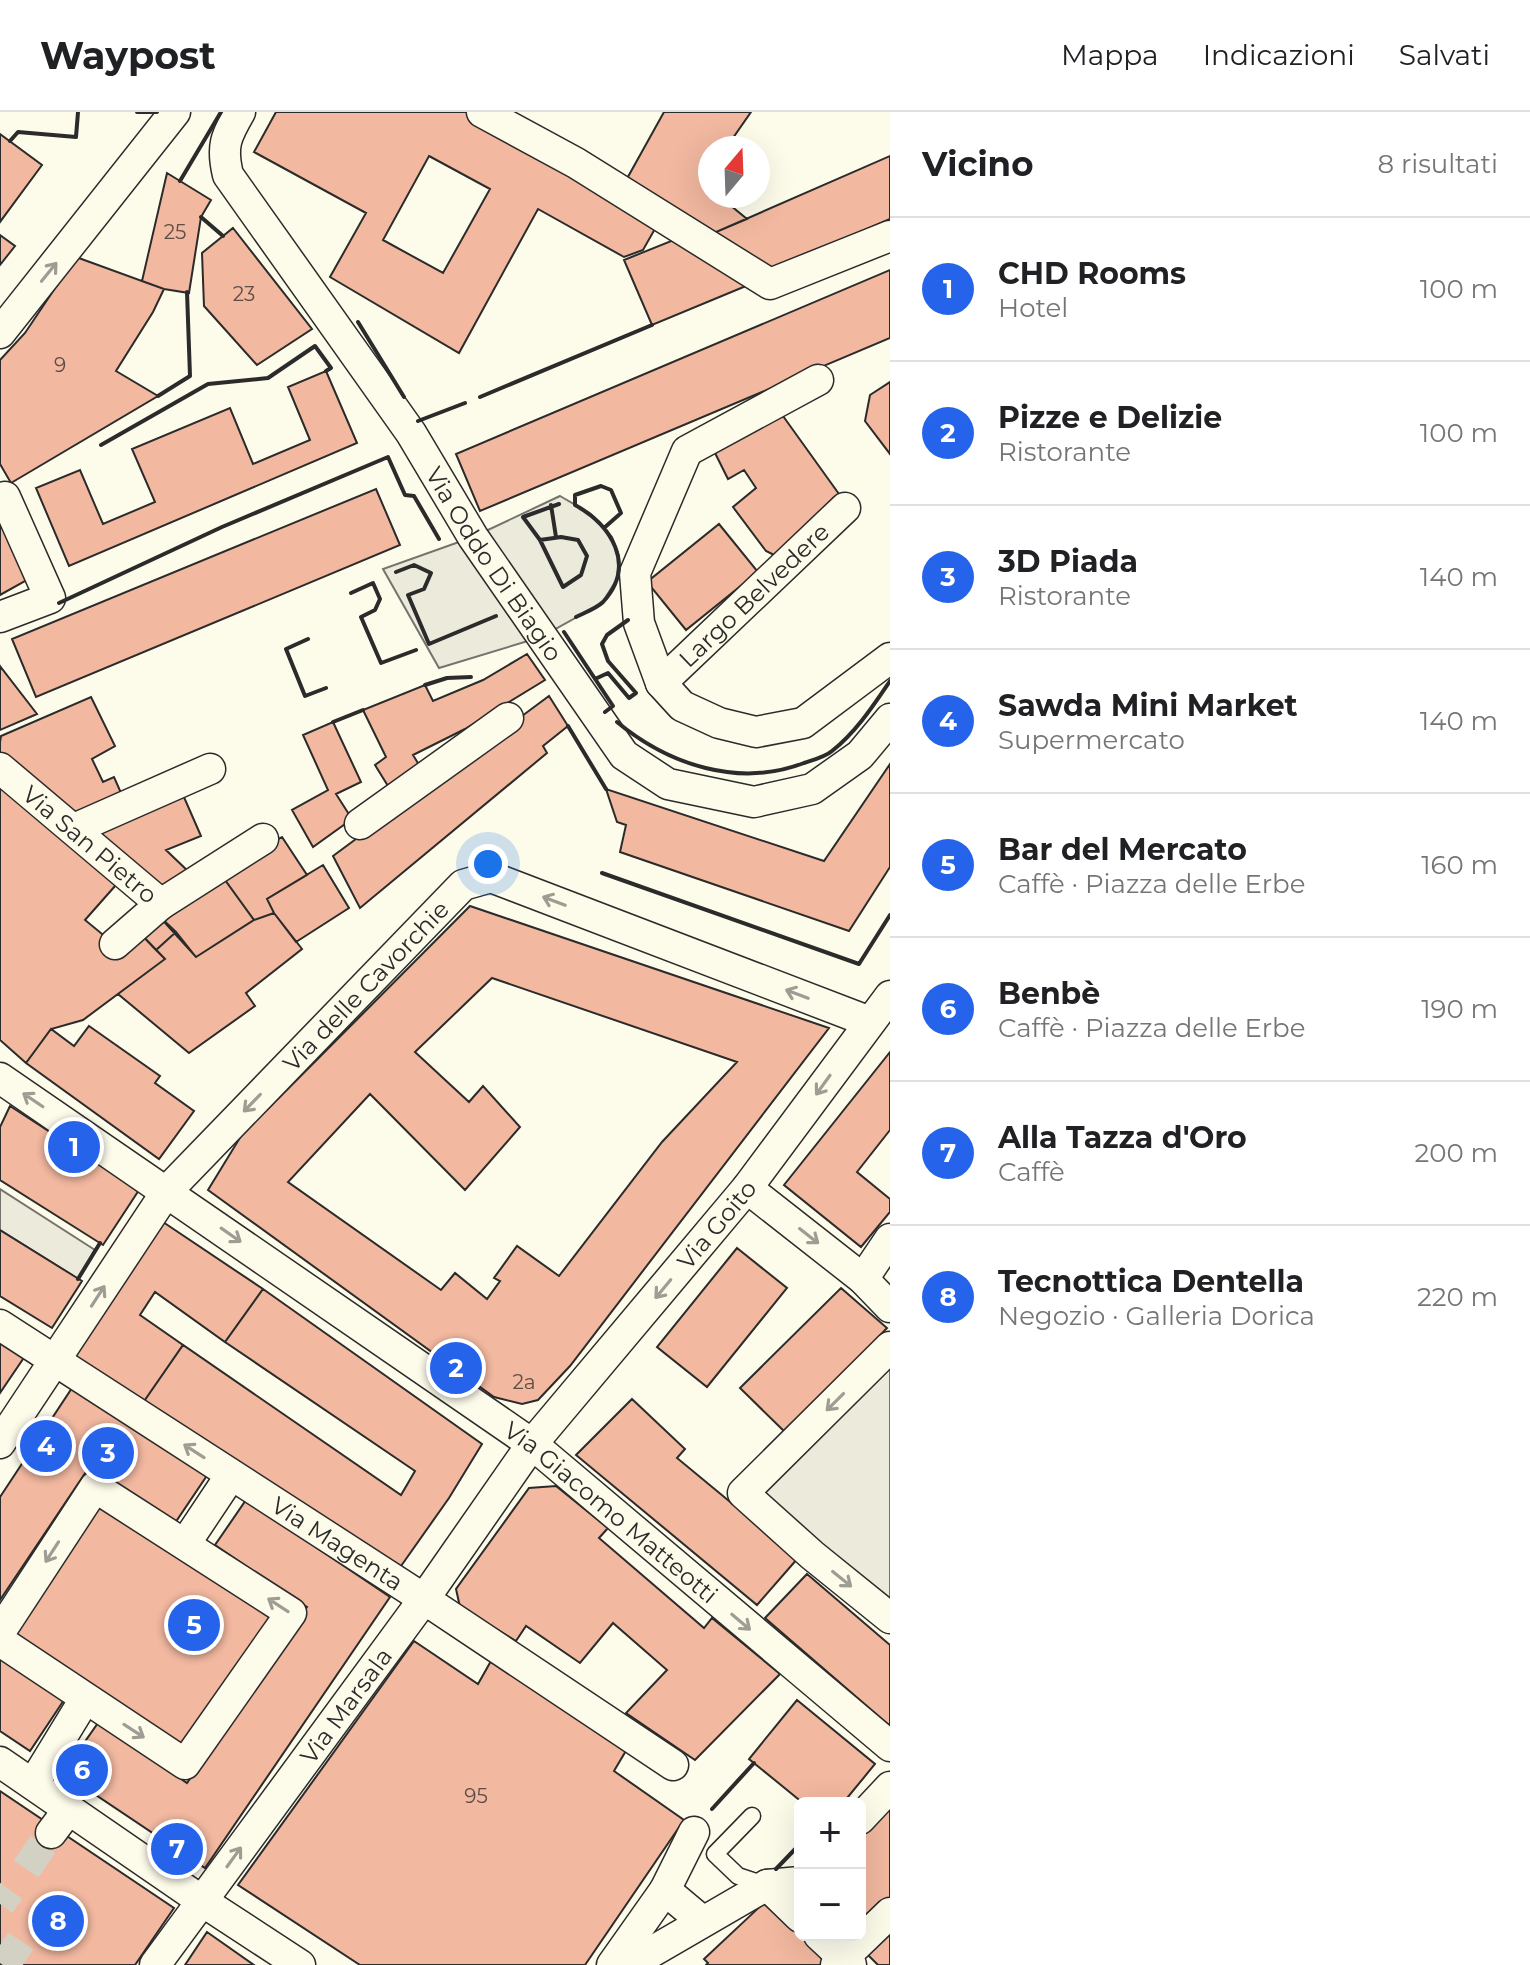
<!DOCTYPE html>
<html lang="it">
<head>
<meta charset="utf-8">
<style>
  :root { --surface:#fff; --page:#f2f2f2; --text:#202124; --muted:#757577; --line:#e0e0e0; --accent:#2563eb }
  body { margin:0; font-family:Montserrat,sans-serif; background:var(--page); color:var(--text) }
  .controls { position:absolute; right:24px; bottom:24px; display:grid; overflow:hidden; border-radius:12px; box-shadow:0 8px 32px #0002 }
  .controls button { width:72px; height:72px; display:grid; place-items:center; padding:0; border:0; border-bottom:2px solid var(--line); background:var(--surface); color:var(--text); font:40px sans-serif }
  .compass { position:absolute; left:698px; top:24px; width:72px; height:72px; border-radius:50%; background:var(--surface); box-shadow:0 8px 32px #0002; rotate:19deg }
  .you { position:absolute; left:488px; top:752px; width:28px; height:28px; margin:-20px; border:6px solid #fff; border-radius:50%; background:#1a73e8; box-shadow:0 0 0 12px #1a73e833 }
  .badge { display:grid; place-items:center; width:52px; height:52px; border-radius:50%; background:var(--accent); color:#fff; font-size:26px; font-weight:700 }
  .pin { position:absolute; translate:-50% -50%; border:4px solid #fff; box-shadow:0 2px 8px #0006 }
  .list { margin:0; padding:0; list-style:none }
  h2 { display:flex; justify-content:space-between; align-items:center; height:104px; margin:0; padding:0 32px; font-size:34px }
  h2 small { font-size:26px; font-weight:400; color:var(--muted) }
  .list li { display:grid; grid-template-columns:52px 1fr auto; gap:24px; align-items:center; box-sizing:border-box; height:144px; padding:0 32px; border-top:2px solid var(--line) }
  .list b { display:block; font-size:30px; white-space:nowrap }
  .list p { margin:0; font-size:26px; white-space:nowrap; color:var(--muted) }
  .list em { font-size:26px; font-style:normal; color:var(--muted) }
  .map { position:relative; flex:none; width:890px; height:1853px; overflow:hidden }
  header { display:flex; align-items:center; gap:48px; box-sizing:border-box; height:112px; padding:0 40px; background:var(--surface); border-bottom:2px solid var(--line) }
  header strong { font-size:38px }
  nav { display:flex; gap:44px; margin-inline-start:auto; font-size:28px }
  main { display:flex }
  aside { flex:1; background:var(--surface) }
  .map>svg:first-child { display:block }
</style>
</head>
<body>
<header>
<strong>Waypost</strong>
<nav><a>Mappa</a><a>Indicazioni</a><a>Salvati</a></nav>
</header>
<main>
<div class="map">
<svg width="890" height="1853" viewBox="0 0 890 1853">
  <rect width="100%" height="100%" fill="#fdfbea"/>
  <path fill="#eceadb" stroke="#74746e" stroke-width="2" d="M 560,384 L 591,402 L 612,425 L 619,444 L 617,467 L 602,491 L 541,525 L 439,556 L 383,457 L 473,425 Z
    M 0,1077 L 95,1138 L 78,1167 L 0,1118 Z
    M 890,1235 L 890,1497 L 743,1381 Z"/>
  <path fill="#f2b8a0" stroke="#2b2b2b" stroke-width="2" fill-rule="evenodd" d="M 276,0 L 467,0 L 660,108 L 643,138 L 624,145 L 538,97 L 459,241 L 330,165 L 366,101 L 254,40 ZM 429,44 L 490,77 L 443,161 L 383,128 Z
    M 664,0 L 751,0 L 726,36 L 710,36 L 710,59 L 702,70 L 710,76 L 710,84 L 719,84 L 747,107 L 707,124 L 624,72 Z
    M 0,22 L 42,53 L 0,110 Z
    M 890,44 L 890,107 L 765,161 L 707,124 Z
    M 167,61 L 211,88 L 201,105 L 189,181 L 164,177 L 142,169 Z
    M 233,116 L 312,217 L 257,253 L 204,194 L 202,141 Z
    M 0,123 L 15,134 L 0,153 Z
    M 686,123 L 758,169 L 652,213 L 624,148 Z
    M 76,145 L 164,177 L 153,200 L 116,259 L 158,284 L 11,371 L 0,352 L 0,248 L 25,221 Z
    M 890,158 L 890,226 L 480,399 L 456,342 Z
    M 326,259 L 357,331 L 69,454 L 36,376 L 80,358 L 103,412 L 155,390 L 132,337 L 230,296 L 253,352 L 310,328 L 288,275 Z
    M 890,270 L 890,342 L 865,309 L 870,283 Z
    M 783,304 L 844,389 L 776,444 L 766,439 L 733,395 L 756,376 L 744,358 L 728,367 L 713,337 Z
    M 376,377 L 400,433 L 36,585 L 12,527 Z
    M 0,406 L 32,465 L 0,483 Z
    M 719,412 L 758,460 L 686,518 L 647,470 Z
    M 527,542 L 545,568 L 465,617 L 413,643 L 424,661 L 393,682 L 375,653 L 386,645 L 363,598 L 425,573 L 433,589 L 483,568 Z
    M 0,554 L 37,602 L 0,618 Z
    M 549,584 L 568,614 L 543,634 L 547,641 L 360,796 L 333,744 Z
    M 91,585 L 115,634 L 92,647 L 103,670 L 114,665 L 125,690 L 77,711 L 0,648 L 0,630 L 1,624 Z
    M 333,610 L 361,670 L 336,682 L 352,707 L 313,735 L 292,698 L 328,678 L 303,623 Z
    M 890,652 L 890,755 L 849,819 L 620,740 L 626,713 L 617,710 L 606,677 L 824,749 Z
    M 0,665 L 123,765 L 85,808 L 119,836 L 137,818 L 165,847 L 83,908 L 51,917 L 26,951 L 0,928 Z
    M 180,676 L 201,724 L 166,738 L 191,762 L 162,787 L 83,717 Z
    M 282,725 L 307,763 L 267,787 L 274,801 L 254,808 L 220,761 Z
    M 323,753 L 349,796 L 296,830 L 274,801 L 267,787 Z
    M 220,761 L 254,808 L 196,845 L 156,801 Z
    M 470,794 L 829,916 L 570,1254 L 538,1288 L 522,1292 L 494,1285 L 208,1078 L 241,1024 ZM 492,866 L 737,950 L 662,1030 L 559,1164 L 517,1134 L 494,1166 L 500,1169 L 487,1187 L 455,1161 L 441,1178 L 288,1070 L 370,982 L 465,1078 L 520,1015 L 483,974 L 469,990 L 415,940 Z
    M 156,801 L 176,820 L 156,838 L 137,818 Z
    M 274,801 L 302,837 L 246,881 L 255,894 L 189,941 L 118,882 L 165,847 L 156,838 L 176,820 L 196,845 L 254,808 Z
    M 89,914 L 160,964 L 155,971 L 194,999 L 159,1047 L 26,951 L 51,917 L 74,934 Z
    M 890,940 L 890,1018 L 857,1060 L 890,1087 L 890,1100 L 861,1135 L 784,1073 Z
    M 10,994 L 139,1078 L 103,1133 L 0,1068 L 0,1015 Z
    M 163,1110 L 263,1177 L 225,1230 L 155,1180 L 140,1203 L 183,1233 L 138,1298 L 66,1256 Z
    M 0,1118 L 82,1169 L 52,1216 L 0,1184 Z
    M 737,1136 L 787,1176 L 707,1275 L 657,1235 Z
    M 841,1176 L 887,1216 L 787,1322 L 740,1276 Z
    M 263,1177 L 482,1332 L 449,1386 L 394,1464 L 138,1298 L 183,1233 L 401,1383 L 415,1359 L 225,1230 Z
    M 0,1228 L 25,1244 L 0,1281 Z
    M 74,1273 L 208,1362 L 175,1411 L 90,1354 L 0,1488 L 0,1385 Z
    M 632,1287 L 685,1337 L 677,1346 L 798,1446 L 757,1493 L 576,1343 Z
    M 556,1374 L 608,1416 L 599,1426 L 704,1516 L 712,1506 L 780,1562 L 695,1648 L 626,1601 L 667,1558 L 613,1511 L 580,1551 L 526,1514 L 516,1529 L 460,1495 L 456,1477 L 529,1376 Z
    M 246,1388 L 390,1485 L 205,1756 L 63,1661 L 98,1611 L 187,1671 L 307,1495 L 215,1433 Z
    M 99,1391 L 270,1505 L 184,1634 L 13,1520 Z
    M 807,1462 L 890,1533 L 890,1614 L 765,1506 Z
    M 414,1529 L 478,1572 L 491,1549 L 627,1637 L 614,1659 L 684,1708 L 585,1853 L 360,1853 L 238,1773 Z
    M 0,1545 L 64,1588 L 30,1639 L 0,1619 Z
    M 797,1588 L 875,1652 L 843,1691 L 803,1691 L 749,1647 Z
    M 0,1679 L 174,1796 L 135,1853 L 0,1853 Z
    M 890,1693 L 890,1786 L 860,1815 L 860,1722 Z
    M 768,1787 L 800,1819 L 800,1823 L 804,1823 L 831,1849 L 826,1853 L 706,1853 L 708,1851 L 704,1847 Z
    M 890,1816 L 890,1853 L 878,1853 L 866,1841 Z
    M 207,1820 L 254,1853 L 185,1853 Z"/>
  <g fill="none" stroke-linecap="round" stroke-linejoin="round">
    <path stroke="#d3d1c4" stroke-width="30" stroke-dasharray="30 15" stroke-linecap="butt" d="M 26,1757 L 51,1721
      M 0,1792 L 10,1778
      M 0,1833 L 30,1853"/>
    <defs>
      <path id="lane" d="M 752,1704 L 715,1742 L 738,1764 L 765,1773"/>
      <g id="street">
        <path id="s1" d="M 240,0 C 226,24 221,34 228,63 L 411,321 L 473,425 L 624,643 L 668,672 L 754,690 L 812,677 L 860,643 L 890,607"/>
        <path d="M 482,0 L 576,51 L 770,172 L 890,124"/>
        <path d="M 0,221 L 175,0"/>
        <path d="M 818,268 L 687,339 L 635,461 L 639,511 L 661,571 L 682,594 L 719,611 L 756,620 L 803,611 L 890,546"/>
        <path d="M 0,505 L 50,486 L 5,385"/>
        <path id="s2" d="M 661,571 L 845,396"/>
        <path id="s3" d="M 0,656 L 161,792"/>
        <path d="M 360,712 L 508,606"/>
        <path d="M 74,717 L 210,657"/>
        <path d="M 115,832 L 161,792 L 263,727"/>
        <path id="s4" d="M 0,966 L 532,1332 L 890,1634"/>
        <path d="M 747,1076 L 863,1167 L 890,1195"/>
        <path d="M 863,1167 L 890,1127"/>
        <path id="s5" d="M 0,1213 L 424,1487 L 673,1653"/>
        <path d="M 890,1235 L 743,1381 L 812,1443 L 890,1506"/>
        <path id="s6" d="M 0,1331 L 167,1079 L 463,773 L 491,765 L 870,910"/>
        <path d="M 185,1432 L 231,1363"/>
        <path d="M 0,1520 L 95,1375 L 291,1501 L 185,1652 L 0,1529"/>
        <path d="M 0,1650 L 202,1789 L 300,1853"/>
        <path d="M 33,1672 L 85,1587"/>
        <path d="M 860,1707 L 890,1675"/>
        <path d="M 51,1721 L 69,1697"/>
        <path d="M 767,1773 L 800,1805"/>
        <path d="M 665,1778 L 694,1720"/>
        <path d="M 819,1823 L 851,1853"/>
        <path id="s7" d="M 155,1853 L 424,1487 L 532,1332 L 747,1076 L 890,884"/>
        <path d="M 612,1853 L 665,1778 L 702,1809"/>
        <path d="M 629,1853 L 767,1773 L 800,1770"/>
        <path d="M 836,1853 L 890,1801"/>
      </g>
    </defs>
    <use href="#lane" stroke="#2b2b2b" stroke-width="19"/>
    <use href="#street" stroke="#2b2b2b" stroke-width="33"/>
    <use href="#lane" stroke="#fdfbea" stroke-width="16"/>
    <use href="#street" stroke="#fdfbea" stroke-width="30"/>
    <path stroke="#2b2b2b" stroke-width="4" d="M 137,0 L 157,0
      M 10,29 L 18,20 L 76,25 L 78,0
      M 180,69 L 221,0
      M 201,105 L 223,124
      M 358,210 L 404,285
      M 158,284 L 190,264 L 187,180
      M 480,285 L 652,213
      M 418,309 L 465,291
      M 101,333 L 208,272 L 268,266 L 315,234 L 331,256 L 326,259
      M 551,393 L 556,425
      M 540,428 L 561,425 L 578,428 L 587,444 L 581,463 L 563,475 L 540,428 L 523,405 L 559,392
      M 396,460 L 414,453 L 431,461 L 424,477 L 408,483 L 429,532 L 496,504
      M 351,481 L 373,471 L 380,487 L 375,498 L 361,505 L 381,551 L 416,538
      M 59,491 L 222,415 L 388,345 L 405,383 L 414,384 L 439,427
      M 576,505 C 584,501 597,496 603,490 C 637,453 611,413 575,393 L 575,383 L 601,374 L 611,378 L 621,401 L 604,416
      M 564,520 L 613,594 L 605,600
      M 308,527 L 286,537 L 305,584 L 326,576
      M 595,567 L 608,561 L 629,586 L 636,581 L 608,549 L 602,532 L 607,523 L 628,508
      M 425,573 L 447,566 L 471,565
      M 333,610 L 363,598
      M 617,610 C 669,653 739,676 804,651 C 813,648 825,645 832,639 C 856,620 873,594 890,569
      M 568,614 L 606,677
      M 602,761 L 859,852 L 890,803
      M 78,1167 L 100,1131
      M 712,1697 L 754,1651
      M 776,1757 L 800,1732"/>
  </g>
  <defs><path id="oneway-shaft" d="M-6 0H5M1.5-3L5.5 0L1.5 3" fill="none" stroke-width="1.6" stroke-linecap="round" stroke-linejoin="round" transform="scale(2)"/></defs>
  <g stroke="#9e9d94">
    <use href="#oneway-shaft" transform="translate(49 160) rotate(-51)"/>
    <use href="#oneway-shaft" transform="translate(554 789) rotate(-159)"/>
    <use href="#oneway-shaft" transform="translate(797 882) rotate(-159)"/>
    <use href="#oneway-shaft" transform="translate(823 973) rotate(126)"/>
    <use href="#oneway-shaft" transform="translate(33 988) rotate(-146)"/>
    <use href="#oneway-shaft" transform="translate(252 991) rotate(134)"/>
    <use href="#oneway-shaft" transform="translate(231 1123) rotate(35)"/>
    <use href="#oneway-shaft" transform="translate(809 1124) rotate(38)"/>
    <use href="#oneway-shaft" transform="translate(663 1177) rotate(130)"/>
    <use href="#oneway-shaft" transform="translate(98 1184) rotate(-57)"/>
    <use href="#oneway-shaft" transform="translate(835 1290) rotate(135)"/>
    <use href="#oneway-shaft" transform="translate(194 1339) rotate(-147)"/>
    <use href="#oneway-shaft" transform="translate(52 1440) rotate(123)"/>
    <use href="#oneway-shaft" transform="translate(842 1467) rotate(39)"/>
    <use href="#oneway-shaft" transform="translate(278 1493) rotate(-147)"/>
    <use href="#oneway-shaft" transform="translate(741 1510) rotate(40)"/>
    <use href="#oneway-shaft" transform="translate(134 1619) rotate(33)"/>
    <use href="#oneway-shaft" transform="translate(234 1745) rotate(-54)"/>
  </g>
  <g text-anchor="middle" dominant-baseline="central" stroke-width="6" stroke-linejoin="round" paint-order="stroke">
    <g font-size="20" fill="#5d4e48">
      <text x="175" y="120">25</text>
      <text x="244" y="182">23</text>
      <text x="60" y="253">9</text>
      <text x="524" y="1270">2a</text>
      <text x="476" y="1684">95</text>
    </g>
    <g font-size="24" fill="#2b2b2b" stroke="#fdfbea">
      <text stroke="none"><textPath href="#s1" startOffset="538">Via Oddo Di Biagio</textPath></text>
      <text stroke="none"><textPath href="#s2" startOffset="128">Largo Belvedere</textPath></text>
      <text stroke="none"><textPath href="#s3" startOffset="118">Via San Pietro</textPath></text>
      <text stroke="none"><textPath href="#s6" startOffset="588">Via delle Cavorchie</textPath></text>
      <text stroke="none"><textPath href="#s7" startOffset="930">Via Goito</textPath></text>
      <text stroke="none"><textPath href="#s4" startOffset="750">Via Giacomo Matteotti</textPath></text>
      <text stroke="none"><textPath href="#s5" startOffset="402">Via Magenta</textPath></text>
      <text stroke="none"><textPath href="#s7" startOffset="322">Via Marsala</textPath></text>
    </g>
  </g>
</svg>
<div class="controls">
<button>+</button>
<button>−</button>
</div>
<svg class="compass" viewBox="-18 -18 36 36"><path d="M0-13l5 13h-10z" fill="#e53935"/><path d="M0 13l5-13h-10z" fill="#757577"/></svg>
<div class="you"></div>
<div class="pin badge" style="left:74px;top:1035px">1</div>
<div class="pin badge" style="left:456px;top:1256px">2</div>
<div class="pin badge" style="left:108px;top:1341px">3</div>
<div class="pin badge" style="left:46px;top:1334px">4</div>
<div class="pin badge" style="left:194px;top:1513px">5</div>
<div class="pin badge" style="left:82px;top:1658px">6</div>
<div class="pin badge" style="left:177px;top:1737px">7</div>
<div class="pin badge" style="left:58px;top:1809px">8</div>
</div>
<aside>
<h2>Vicino<small>8 risultati</small></h2>
<ul class="list">
<li><span class="badge">1</span><div><b>CHD Rooms</b><p>Hotel</p></div><em>100 m</em></li>
<li><span class="badge">2</span><div><b>Pizze e Delizie</b><p>Ristorante</p></div><em>100 m</em></li>
<li><span class="badge">3</span><div><b>3D Piada</b><p>Ristorante</p></div><em>140 m</em></li>
<li><span class="badge">4</span><div><b>Sawda Mini Market</b><p>Supermercato</p></div><em>140 m</em></li>
<li><span class="badge">5</span><div><b>Bar del Mercato</b><p>Caffè · Piazza delle Erbe</p></div><em>160 m</em></li>
<li><span class="badge">6</span><div><b>Benbè</b><p>Caffè · Piazza delle Erbe</p></div><em>190 m</em></li>
<li><span class="badge">7</span><div><b>Alla Tazza d'Oro</b><p>Caffè</p></div><em>200 m</em></li>
<li><span class="badge">8</span><div><b>Tecnottica Dentella</b><p>Negozio · Galleria Dorica</p></div><em>220 m</em></li>
</ul>
</aside>
</main>
</body>
</html>
